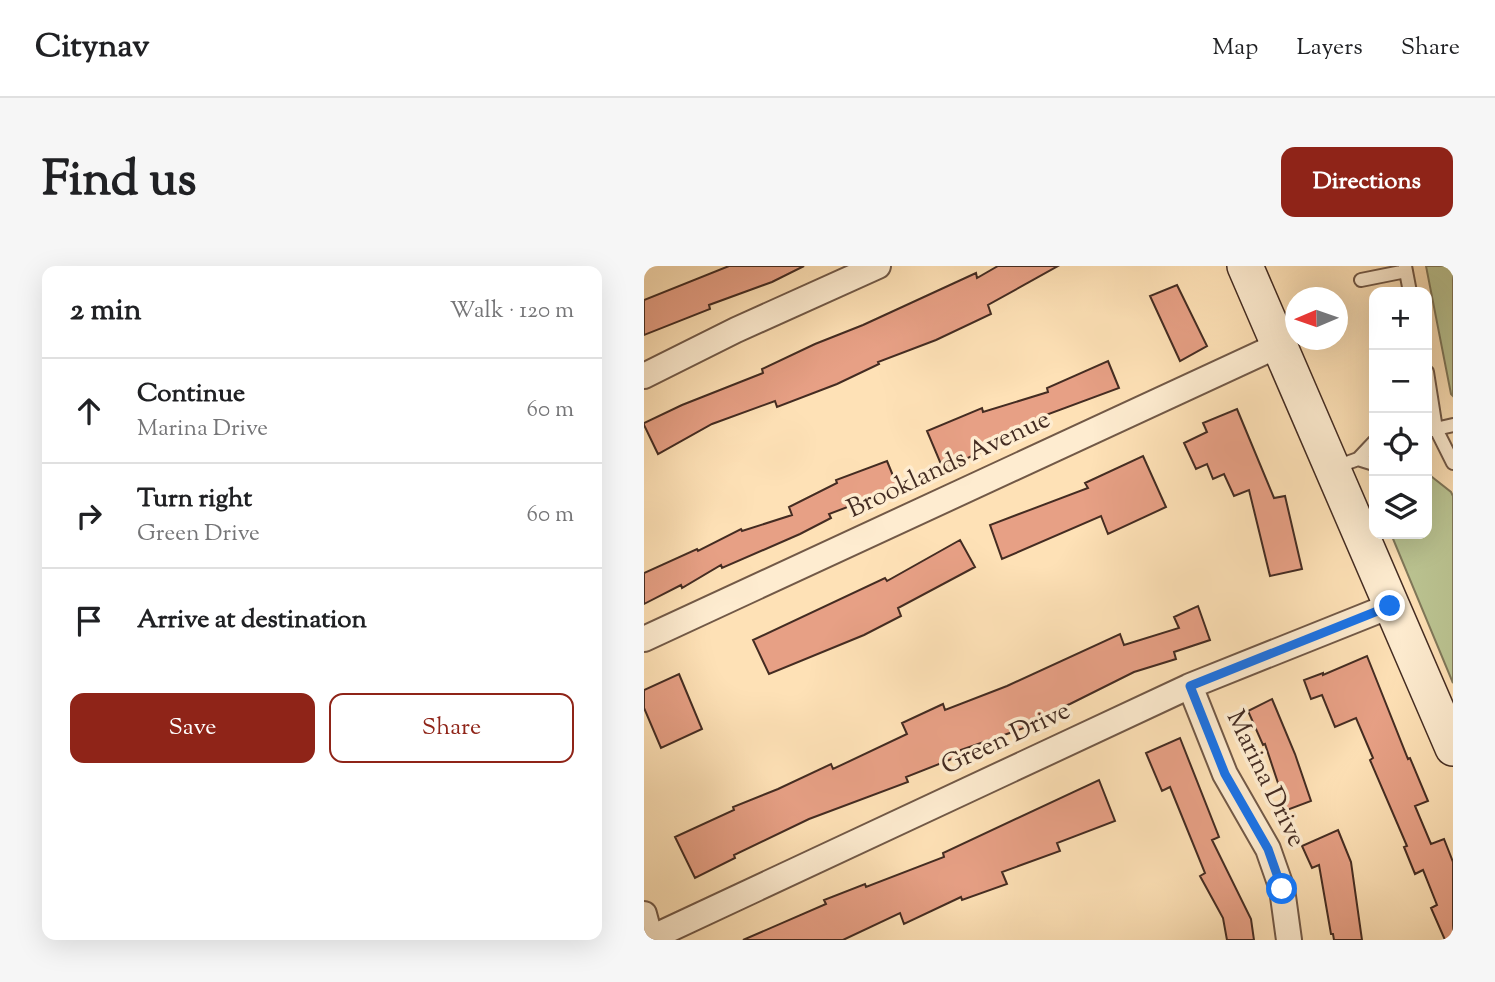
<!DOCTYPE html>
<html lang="en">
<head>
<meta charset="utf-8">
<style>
  :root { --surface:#fff; --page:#f6f6f6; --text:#202124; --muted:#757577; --line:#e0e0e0; --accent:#8f2418 }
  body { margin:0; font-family:"Sorts Mill Goudy",serif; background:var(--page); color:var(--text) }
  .controls { position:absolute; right:21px; top:21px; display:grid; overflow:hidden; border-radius:14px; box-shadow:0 7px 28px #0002 }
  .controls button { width:63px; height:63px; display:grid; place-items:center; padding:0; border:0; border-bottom:2px solid var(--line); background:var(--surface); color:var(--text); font:35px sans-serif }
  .compass { position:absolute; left:641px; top:21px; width:63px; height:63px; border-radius:50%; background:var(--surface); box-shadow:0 7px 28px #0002; rotate:268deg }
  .stop { position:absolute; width:21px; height:21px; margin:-16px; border:5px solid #1a73e8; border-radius:50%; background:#fff }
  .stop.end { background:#1a73e8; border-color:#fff; box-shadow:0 2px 7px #0008 }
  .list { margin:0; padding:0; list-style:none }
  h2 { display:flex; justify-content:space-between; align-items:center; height:91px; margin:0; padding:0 28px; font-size:30px }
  h2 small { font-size:23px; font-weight:400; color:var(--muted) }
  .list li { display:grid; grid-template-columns:46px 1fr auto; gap:21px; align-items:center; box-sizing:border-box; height:105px; padding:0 28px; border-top:2px solid var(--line) }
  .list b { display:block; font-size:26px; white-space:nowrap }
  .list p { margin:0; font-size:23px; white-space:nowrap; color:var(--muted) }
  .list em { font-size:23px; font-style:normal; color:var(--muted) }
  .actions { display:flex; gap:14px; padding:21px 28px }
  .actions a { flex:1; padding:16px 0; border:2px solid var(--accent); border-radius:14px; text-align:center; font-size:24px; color:var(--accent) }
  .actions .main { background:var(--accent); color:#fff }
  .icon { flex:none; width:38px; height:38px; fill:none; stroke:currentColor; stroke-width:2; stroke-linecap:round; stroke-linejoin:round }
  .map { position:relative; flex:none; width:809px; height:674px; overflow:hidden; border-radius:14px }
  header { display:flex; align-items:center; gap:42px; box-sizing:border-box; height:98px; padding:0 35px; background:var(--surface); border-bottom:2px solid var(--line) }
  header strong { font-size:33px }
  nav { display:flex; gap:38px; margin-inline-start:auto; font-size:24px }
  .intro { display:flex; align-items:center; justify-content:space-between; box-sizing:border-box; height:168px; padding:0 42px }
  h1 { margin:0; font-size:49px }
  .button { padding:18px 32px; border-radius:14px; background:var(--accent); color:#fff; font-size:24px; font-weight:700 }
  main { display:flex; gap:42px; padding:0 42px }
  aside { flex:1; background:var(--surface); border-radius:14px; box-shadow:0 7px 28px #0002 }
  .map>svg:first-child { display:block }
</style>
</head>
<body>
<header>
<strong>Citynav</strong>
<nav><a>Map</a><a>Layers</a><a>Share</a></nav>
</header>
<div class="intro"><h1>Find us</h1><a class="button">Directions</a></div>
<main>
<aside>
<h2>2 min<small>Walk · 120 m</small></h2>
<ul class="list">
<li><svg class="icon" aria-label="ahead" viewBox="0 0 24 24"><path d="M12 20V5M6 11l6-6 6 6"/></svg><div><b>Continue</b><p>Marina Drive</p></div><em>60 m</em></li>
<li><svg class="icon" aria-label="right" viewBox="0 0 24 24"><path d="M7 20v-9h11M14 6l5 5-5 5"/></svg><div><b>Turn right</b><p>Green Drive</p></div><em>60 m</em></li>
<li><svg class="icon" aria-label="arrive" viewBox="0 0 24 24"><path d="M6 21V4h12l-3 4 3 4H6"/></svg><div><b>Arrive at destination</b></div></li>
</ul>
<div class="actions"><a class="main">Save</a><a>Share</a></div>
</aside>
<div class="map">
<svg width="809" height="674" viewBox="0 0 809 674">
  <rect width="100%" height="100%" fill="#fee1b6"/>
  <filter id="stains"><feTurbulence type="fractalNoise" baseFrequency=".00286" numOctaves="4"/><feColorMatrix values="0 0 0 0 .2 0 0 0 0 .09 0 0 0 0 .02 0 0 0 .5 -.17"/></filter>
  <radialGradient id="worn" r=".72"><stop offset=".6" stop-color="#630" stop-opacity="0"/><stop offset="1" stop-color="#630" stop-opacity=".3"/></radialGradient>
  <path fill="#bbc492" stroke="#80785a" stroke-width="2" d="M 782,0 L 809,0 L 809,130 L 807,128 Z
    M 783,207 L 807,226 L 809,230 L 809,417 L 747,268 L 783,268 Z"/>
  <path fill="#e7a085" stroke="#442c22" stroke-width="2" d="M 85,0 L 160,0 L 128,16 L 65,39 L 66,43 L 0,69 L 0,34 Z
    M 354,0 L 414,0 L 344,39 L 347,48 L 292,74 L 234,96 L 235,98 L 193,118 L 133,141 L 131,135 L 68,158 L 14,188 L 0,159 L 0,157 L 38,139 L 119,107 L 118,103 L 171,78 L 219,59 L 332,7 L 333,12 Z
    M 533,19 L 563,80 L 536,95 L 506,30 Z
    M 464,95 L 475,122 L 391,153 L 394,160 L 351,173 L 353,179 L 299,203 L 283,165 L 338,142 L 339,146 L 404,126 L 403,122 Z
    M 593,143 L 630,232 L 641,230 L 658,303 L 626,310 L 605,224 L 590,230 L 580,208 L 569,213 L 563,198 L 552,203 L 540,177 L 563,166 L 559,157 Z
    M 499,190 L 522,241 L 464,268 L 457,250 L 358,293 L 346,259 L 444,222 L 441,217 Z
    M 243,195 L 254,222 L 185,248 L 187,252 L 156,268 L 78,302 L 77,299 L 38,322 L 37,319 L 0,338 L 0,307 L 53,283 L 54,285 L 97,263 L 98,265 L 148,249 L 145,241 L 193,217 L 192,214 Z
    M 316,274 L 331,301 L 254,342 L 257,350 L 220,369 L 125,408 L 109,374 L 241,312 L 243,315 Z
    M 554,340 L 566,374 L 530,386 L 532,393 L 490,406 L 426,438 L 378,457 L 380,462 L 317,484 L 318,489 L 262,511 L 264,516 L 165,553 L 90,589 L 91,592 L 51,612 L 31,571 L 90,544 L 89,541 L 134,523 L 187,498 L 189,503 L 263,468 L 258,457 L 299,438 L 301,444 L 363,420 L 476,368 L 480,379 L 535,362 L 530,351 Z
    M 723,390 L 764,493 L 766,492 L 784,535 L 771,540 L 787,578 L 800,573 L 809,596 L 809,674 L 801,674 L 787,642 L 793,639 L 779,604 L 771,608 L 760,581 L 763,580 L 726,494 L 729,492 L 712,452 L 691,461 L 678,429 L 667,433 L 660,414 L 679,407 L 679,409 Z
    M 35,408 L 58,463 L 17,482 L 0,442 L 0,424 Z
    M 628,433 L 651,488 L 667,535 L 643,544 L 621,478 L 619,479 L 604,445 Z
    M 536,472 L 575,571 L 568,574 L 607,653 L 610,674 L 583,674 L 579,652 L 556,610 L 561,607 L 526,521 L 518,525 L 502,487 Z
    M 455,514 L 471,555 L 413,577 L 416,585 L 358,606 L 363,618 L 318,634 L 317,631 L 260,658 L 256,647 L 199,674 L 99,674 L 182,638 L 180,634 L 221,618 L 222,621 L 300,591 L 299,587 Z
    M 694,564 L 707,596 L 718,674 L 690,674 L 689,668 L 687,668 L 675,599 L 668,602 L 658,580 Z"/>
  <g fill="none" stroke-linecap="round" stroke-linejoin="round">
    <defs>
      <path id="lane" d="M 761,0 L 766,26
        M 717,14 L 762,5
        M 783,106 L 792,163 L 809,197
        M 783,165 L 809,159
        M 714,193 L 730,198
        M 689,202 L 714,193 L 730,176"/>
      <path id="street" d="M 0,110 L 92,64 L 234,0
        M 0,373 L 635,79
        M 546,420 L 581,508 L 624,583 L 638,623 L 645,674
        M 0,648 L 7,674
        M 7,672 L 546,420 L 746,340"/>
      <path id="secondary" d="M 601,0 L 809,482"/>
    </defs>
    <use href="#lane" stroke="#725947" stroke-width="16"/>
    <use href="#street" stroke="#725947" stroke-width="28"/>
    <use href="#secondary" stroke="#442c22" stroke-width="38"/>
    <use href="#lane" stroke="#feecd0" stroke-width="12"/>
    <use href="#street" stroke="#feecd0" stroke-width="24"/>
    <use href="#secondary" stroke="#feecd0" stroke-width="35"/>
  </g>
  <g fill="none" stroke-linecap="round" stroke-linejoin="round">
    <path stroke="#1a73e8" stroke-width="9" d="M 638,623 L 624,583 L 581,508 L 546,420 L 746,340"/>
  </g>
  <g text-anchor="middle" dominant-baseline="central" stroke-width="7" stroke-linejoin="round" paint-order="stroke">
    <g font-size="26" fill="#442c22" stroke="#feecd0">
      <text transform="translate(305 199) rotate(-25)">Brooklands Avenue</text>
      <text transform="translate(362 473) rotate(-25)">Green Drive</text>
      <text transform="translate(621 513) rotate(64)">Marina Drive</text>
    </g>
  </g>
  <rect width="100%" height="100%" filter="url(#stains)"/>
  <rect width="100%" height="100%" fill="url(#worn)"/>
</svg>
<div class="controls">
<button>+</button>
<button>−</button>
<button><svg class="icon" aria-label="locate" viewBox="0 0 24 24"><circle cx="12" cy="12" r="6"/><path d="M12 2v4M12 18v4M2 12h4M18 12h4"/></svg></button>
<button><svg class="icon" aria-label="layers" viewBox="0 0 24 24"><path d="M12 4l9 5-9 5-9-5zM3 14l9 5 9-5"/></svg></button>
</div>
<svg class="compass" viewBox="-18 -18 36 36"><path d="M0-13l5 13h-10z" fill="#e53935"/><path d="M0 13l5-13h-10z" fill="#757577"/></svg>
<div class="stop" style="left:638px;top:623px"></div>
<div class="stop end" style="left:746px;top:340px"></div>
</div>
</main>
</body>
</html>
